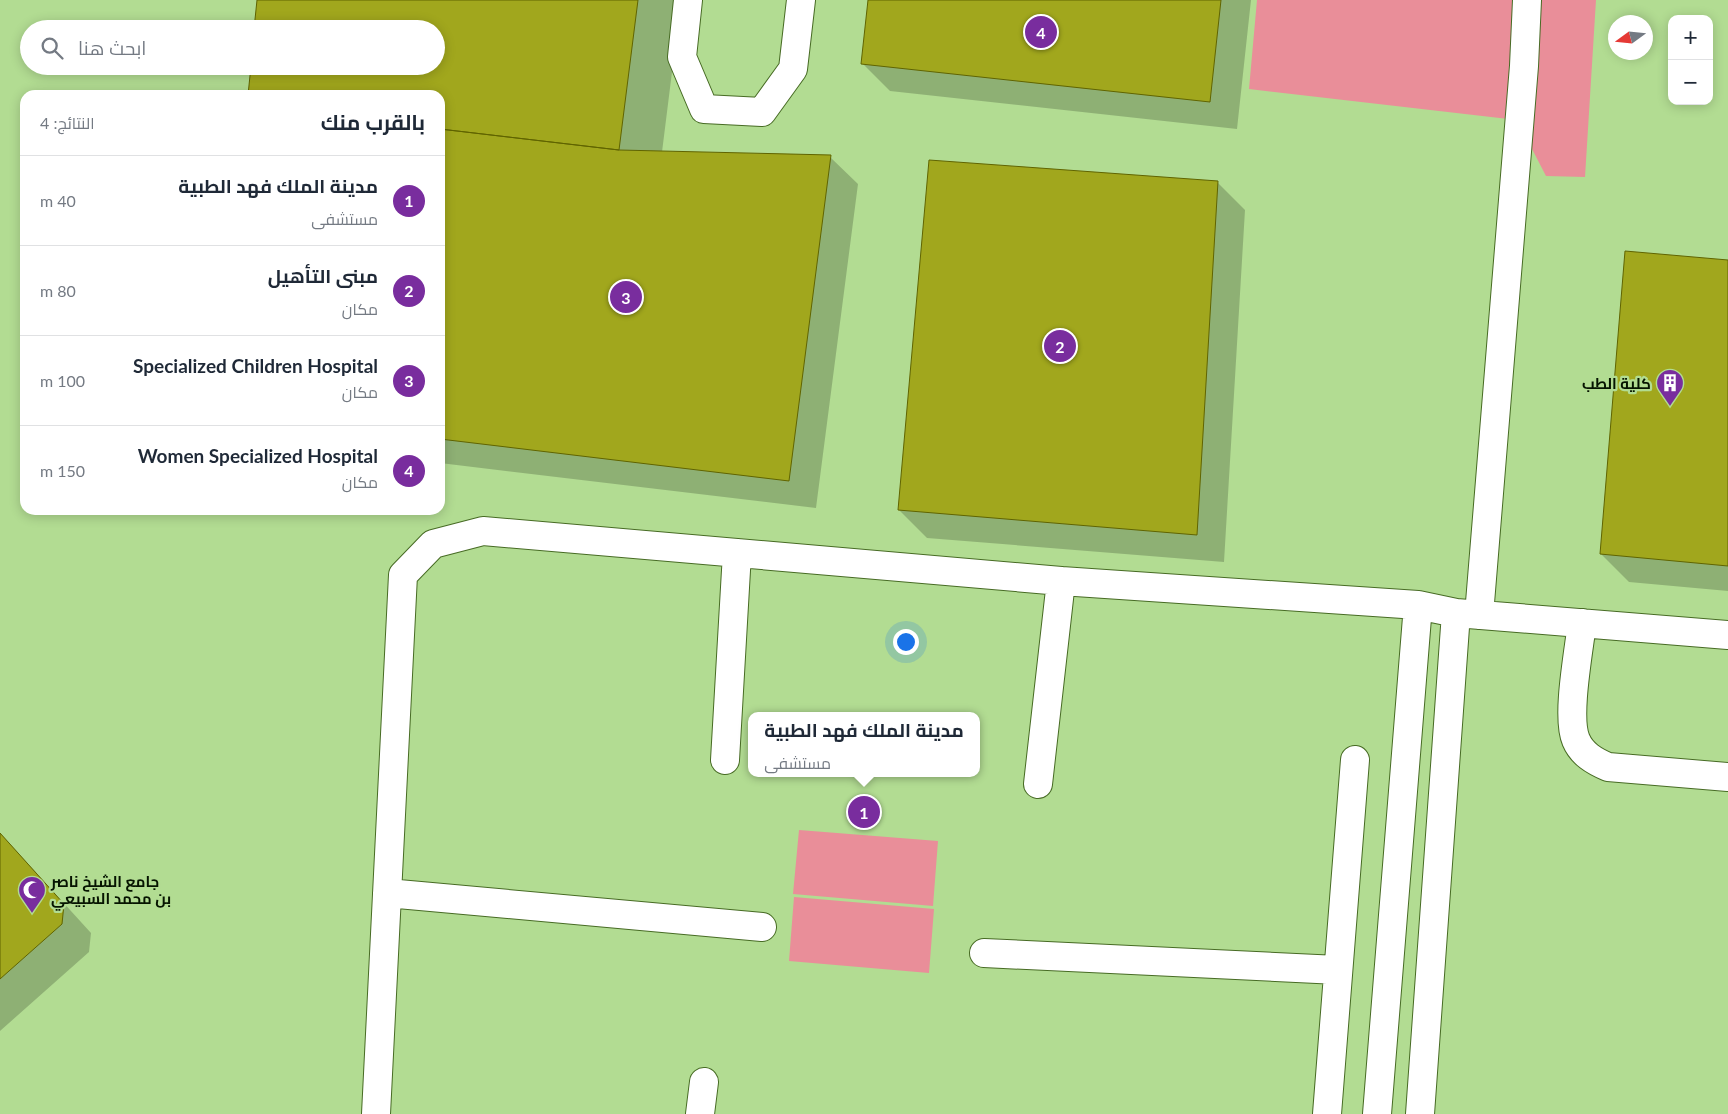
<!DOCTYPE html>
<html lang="ar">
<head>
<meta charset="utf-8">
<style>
  :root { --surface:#fff; --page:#f2f2f3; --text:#1f2937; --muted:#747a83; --line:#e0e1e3; --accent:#792d9e }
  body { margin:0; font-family:Lato,Cairo,sans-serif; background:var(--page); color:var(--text); direction:rtl }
  .controls { position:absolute; right:15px; top:15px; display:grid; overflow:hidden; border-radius:10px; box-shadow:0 2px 12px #0003 }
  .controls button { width:45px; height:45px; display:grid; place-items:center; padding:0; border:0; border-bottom:1px solid var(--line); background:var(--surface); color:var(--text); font:25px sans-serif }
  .compass { position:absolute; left:1608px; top:15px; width:45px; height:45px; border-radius:50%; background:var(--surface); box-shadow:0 2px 12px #0003; rotate:255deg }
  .you { position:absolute; left:905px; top:641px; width:18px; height:18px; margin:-12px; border:4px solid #fff; border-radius:50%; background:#1a73e8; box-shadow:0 0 0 8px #1a73e833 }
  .badge { display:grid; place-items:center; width:32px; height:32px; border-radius:50%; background:var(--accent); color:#fff; font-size:16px; font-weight:700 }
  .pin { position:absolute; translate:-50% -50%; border:2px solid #fff; box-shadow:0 1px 5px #0006 }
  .popup { position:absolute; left:748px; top:712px; width:232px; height:65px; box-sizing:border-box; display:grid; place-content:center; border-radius:10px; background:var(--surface); filter:drop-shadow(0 1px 4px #0005); font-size:16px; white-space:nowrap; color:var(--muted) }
  .popup b { font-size:19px; color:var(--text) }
  .popup::after { content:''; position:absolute; left:50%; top:100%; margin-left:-10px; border:10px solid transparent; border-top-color:var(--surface) }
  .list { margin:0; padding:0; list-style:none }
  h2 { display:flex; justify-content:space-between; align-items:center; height:65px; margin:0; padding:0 20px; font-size:21px }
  h2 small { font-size:16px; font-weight:400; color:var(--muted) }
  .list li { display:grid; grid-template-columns:32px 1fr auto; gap:15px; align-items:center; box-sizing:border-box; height:90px; padding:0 20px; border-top:1px solid var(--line) }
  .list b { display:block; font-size:19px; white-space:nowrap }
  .list p { margin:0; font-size:16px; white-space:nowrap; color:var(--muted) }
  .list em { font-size:16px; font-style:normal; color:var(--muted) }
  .icon { flex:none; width:28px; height:28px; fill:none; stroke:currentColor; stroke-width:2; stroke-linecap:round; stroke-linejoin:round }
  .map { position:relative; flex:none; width:1728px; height:1114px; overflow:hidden; direction:ltr }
  .search { position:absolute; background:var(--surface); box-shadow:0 2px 12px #0003; left:20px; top:20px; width:425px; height:55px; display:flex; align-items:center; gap:12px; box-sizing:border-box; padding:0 18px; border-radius:28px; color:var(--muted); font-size:19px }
  .panel { position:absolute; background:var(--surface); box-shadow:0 2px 12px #0003; left:20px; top:90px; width:425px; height:425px; border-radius:15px; direction:rtl }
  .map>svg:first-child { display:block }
</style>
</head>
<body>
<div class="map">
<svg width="1728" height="1114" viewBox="0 0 1728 1114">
  <rect width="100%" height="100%" fill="#b2dc92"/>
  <path fill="#e98e99" d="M 1257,0 L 1596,0 L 1585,177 L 1546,176 L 1517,120 L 1249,89 Z
    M 799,830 L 938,841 L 933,906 L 793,894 Z
    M 794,897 L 934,909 L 929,973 L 789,961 Z"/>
  <path fill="#0003" d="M 258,0 L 681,0 L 662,152 L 830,157 L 858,184 L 816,508 L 440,463 L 440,95 L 249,95 L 436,66 L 436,29 Z
    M 869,0 L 1251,0 L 1237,129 L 890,91 L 862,63 Z
    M 1217,182 L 1245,210 L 1224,562 L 927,538 L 899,510 Z
    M 1728,261 L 1728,591 L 1629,582 L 1601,554 Z
    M 0,833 L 91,933 L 89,952 L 0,1031 Z"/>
  <path fill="#a1a71d" stroke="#606400" d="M 257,0 L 638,0 L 619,150 L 440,129 L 440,95 L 248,95 L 251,66 L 436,66 L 436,29 L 254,29 Z
    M 868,0 L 1221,0 L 1210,102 L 861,64 Z
    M 440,129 L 619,150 L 831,155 L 789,481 L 440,439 Z
    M 929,160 L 1218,181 L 1197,535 L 898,510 Z
    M 1625,251 L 1728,260 L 1728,566 L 1600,554 Z
    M 0,833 L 64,904 L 62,924 L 0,979 Z"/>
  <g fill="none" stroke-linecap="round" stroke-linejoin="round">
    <defs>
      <path id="minor" d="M 688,0 L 682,57 L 704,109 L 762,112 L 793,69 L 801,0
        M 1479,615 L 1524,66 L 1527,0
        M 1582,623 C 1579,650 1566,717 1576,740 C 1582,754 1594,761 1608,767 L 1728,777
        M 725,760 L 737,553
        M 1038,784 L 1061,581
        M 387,893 L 762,927
        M 984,953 L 1338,970
        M 376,1114 L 403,575 L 433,544 L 483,531 L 1061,581 L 1418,605 L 1456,613 L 1728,635
        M 700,1114 L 704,1082
        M 1327,1114 L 1355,760
        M 1377,1114 L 1418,605
        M 1420,1114 L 1456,613"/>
    </defs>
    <use href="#minor" stroke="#476b24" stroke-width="30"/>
    <use href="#minor" stroke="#fff" stroke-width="28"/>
  </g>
  <defs>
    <symbol id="building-pin" viewBox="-11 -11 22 30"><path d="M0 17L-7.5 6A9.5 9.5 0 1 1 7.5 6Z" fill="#792d9e" stroke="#b2dc92"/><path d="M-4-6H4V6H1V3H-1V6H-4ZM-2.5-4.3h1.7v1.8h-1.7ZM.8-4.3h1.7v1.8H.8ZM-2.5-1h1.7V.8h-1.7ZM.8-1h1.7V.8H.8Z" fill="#fff"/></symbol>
    <symbol id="mosque-pin" viewBox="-11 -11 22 30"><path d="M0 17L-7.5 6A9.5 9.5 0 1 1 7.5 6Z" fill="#792d9e" stroke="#b2dc92"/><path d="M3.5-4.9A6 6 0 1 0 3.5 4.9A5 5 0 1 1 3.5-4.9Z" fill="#fff"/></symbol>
  </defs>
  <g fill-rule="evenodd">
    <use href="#building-pin" x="1654" y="367" width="32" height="43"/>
    <use href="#mosque-pin" x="16" y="874" width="32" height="43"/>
  </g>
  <g text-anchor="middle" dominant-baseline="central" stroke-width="4.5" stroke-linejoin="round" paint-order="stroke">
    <g font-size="15" font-weight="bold" fill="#061400" stroke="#b2dc92" text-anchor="end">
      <text x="1651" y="383">كلية الطب</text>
      <text x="51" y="881" text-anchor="start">جامع الشيخ ناصر<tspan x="51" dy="17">بن محمد السبيعي</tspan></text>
    </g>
  </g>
</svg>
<div class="controls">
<button>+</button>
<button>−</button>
</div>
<svg class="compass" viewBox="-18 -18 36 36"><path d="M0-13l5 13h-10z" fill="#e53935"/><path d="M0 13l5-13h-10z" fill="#747a83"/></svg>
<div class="you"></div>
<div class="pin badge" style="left:864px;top:812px">1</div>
<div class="popup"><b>مدينة الملك فهد الطبية</b>مستشفى</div>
<div class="pin badge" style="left:1060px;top:346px">2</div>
<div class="pin badge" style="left:626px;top:297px">3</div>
<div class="pin badge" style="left:1041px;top:32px">4</div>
<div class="search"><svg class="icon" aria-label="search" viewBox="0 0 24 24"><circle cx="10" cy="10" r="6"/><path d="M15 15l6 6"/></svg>ابحث هنا</div>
<section class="panel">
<h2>بالقرب منك<small>النتائج: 4</small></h2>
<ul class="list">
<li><span class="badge">1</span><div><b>مدينة الملك فهد الطبية</b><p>مستشفى</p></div><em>40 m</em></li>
<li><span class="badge">2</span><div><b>مبنى التأهيل</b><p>مكان</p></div><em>80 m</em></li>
<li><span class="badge">3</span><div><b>Specialized Children Hospital</b><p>مكان</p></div><em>100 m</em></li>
<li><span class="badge">4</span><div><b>Women Specialized Hospital</b><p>مكان</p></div><em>150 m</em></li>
</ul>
</section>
</div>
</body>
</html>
